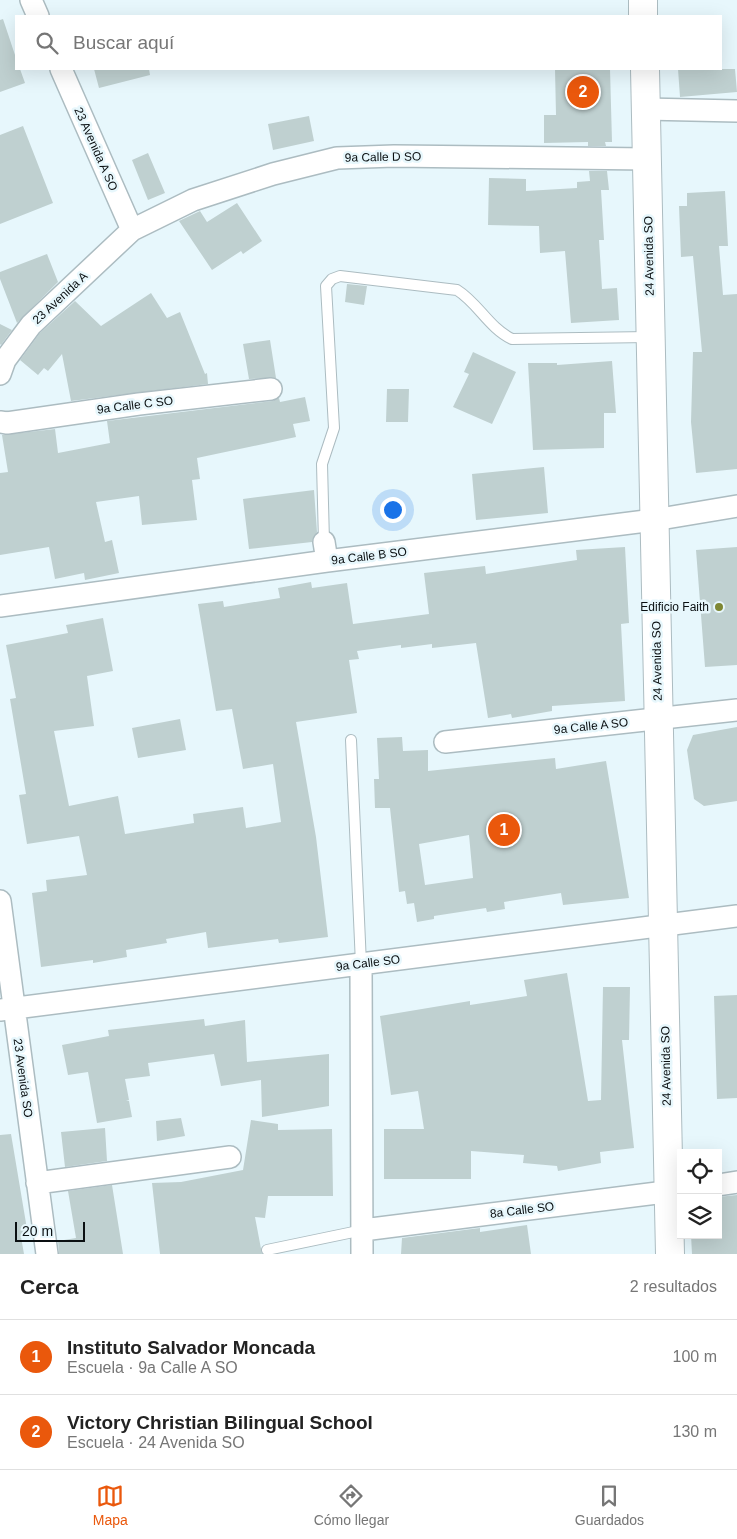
<!DOCTYPE html>
<html lang="es">
<head>
<meta charset="utf-8">
<style>
  :root { --surface:#fff; --page:#f2f2f2; --text:#222; --muted:#767676; --line:#e0e0e0; --accent:#ea580c }
  body { margin:0; font-family:Helvetica,sans-serif; background:var(--page); color:var(--text) }
  .controls { position:absolute; right:15px; bottom:15px; display:grid; overflow:hidden; border-radius:0px; box-shadow:0 5px 20px #0002 }
  .controls button { width:45px; height:45px; display:grid; place-items:center; padding:0; border:0; border-bottom:1px solid var(--line); background:var(--surface); color:var(--text); font:25px sans-serif }
  .scale { position:absolute; left:15px; bottom:12px; width:70px; box-sizing:border-box; padding-left:5px; border:2px solid #0a0f11; border-top:0; font-size:14px; line-height:18px; white-space:nowrap; color:#0a0f11; -webkit-text-stroke:4px #e7f7fc; paint-order:stroke }
  .you { position:absolute; left:392px; top:509px; width:18px; height:18px; margin:-12px; border:4px solid #fff; border-radius:50%; background:#1a73e8; box-shadow:0 0 0 8px #1a73e833 }
  .badge { display:grid; place-items:center; width:32px; height:32px; border-radius:50%; background:var(--accent); color:#fff; font-size:16px; font-weight:700 }
  .pin { position:absolute; translate:-50% -50%; border:2px solid #fff; box-shadow:0 1px 5px #0006 }
  .list { margin:0; padding:0; list-style:none }
  h2 { display:flex; justify-content:space-between; align-items:center; height:65px; margin:0; padding:0 20px; font-size:21px }
  h2 small { font-size:16px; font-weight:400; color:var(--muted) }
  .list li { display:grid; grid-template-columns:32px 1fr auto; gap:15px; align-items:center; box-sizing:border-box; height:75px; padding:0 20px; border-top:1px solid var(--line) }
  .list b { display:block; font-size:19px; white-space:nowrap }
  .list p { margin:0; font-size:16px; white-space:nowrap; color:var(--muted) }
  .list em { font-size:16px; font-style:normal; color:var(--muted) }
  .icon { flex:none; width:28px; height:28px; fill:none; stroke:currentColor; stroke-width:2; stroke-linecap:round; stroke-linejoin:round }
  .map { position:relative; flex:none; width:737px; height:1254px; overflow:hidden }
  .search { position:absolute; background:var(--surface); box-shadow:0 5px 20px #0002; left:15px; right:15px; top:15px; height:55px; display:flex; align-items:center; gap:12px; box-sizing:border-box; padding:0 18px; border-radius:0px; color:var(--muted); font-size:19px }
  .sheet { height:215px; background:var(--surface) }
  nav { display:flex; justify-content:space-around; align-items:center; box-sizing:border-box; height:70px; border-top:1px solid var(--line); background:var(--surface); font-size:14px; color:var(--muted) }
  nav a { display:grid; justify-items:center; gap:2px }
  nav .on { color:var(--accent) }
  .map>svg:first-child { display:block }
</style>
</head>
<body>
<div class="map">
<svg width="737" height="1254" viewBox="0 0 737 1254">
  <rect width="100%" height="100%" fill="#e7f7fc"/>
  <path fill="#bfd0d0" fill-rule="evenodd" d="M 3,19 L 16,58 L 16,69 L 20,69 L 25,83 L 0,92 L 0,20 Z
    M 94,69 L 149,69 L 150,75 L 99,88 Z
    M 555,69 L 610,69 L 612,142 L 605,142 L 606,146 L 588,146 L 588,142 L 544,143 L 544,115 L 556,115 Z
    M 678,69 L 735,69 L 737,92 L 680,97 Z
    M 309,116 L 314,141 L 273,150 L 268,124 Z
    M 23,126 L 53,203 L 0,224 L 0,135 Z
    M 148,153 L 165,193 L 148,200 L 132,160 Z
    M 589,171 L 607,171 L 609,190 L 601,190 L 604,240 L 599,240 L 602,289 L 617,288 L 619,320 L 571,323 L 565,251 L 540,253 L 539,226 L 488,225 L 489,178 L 526,179 L 526,191 L 577,188 L 577,182 L 590,181 Z
    M 725,191 L 728,246 L 719,246 L 723,295 L 737,294 L 737,469 L 696,473 L 691,422 L 693,352 L 702,352 L 693,256 L 681,257 L 679,206 L 687,206 L 687,193 Z
    M 237,203 L 262,241 L 243,254 L 241,251 L 212,270 L 179,221 L 200,211 L 207,222 Z
    M 47,254 L 58,282 L 17,323 L 0,279 L 0,272 Z
    M 347,284 L 367,286 L 364,305 L 345,302 Z
    M 151,293 L 167,318 L 180,312 L 205,374 L 207,373 L 208,384 L 71,401 L 62,354 L 48,371 L 44,368 L 38,375 L 20,360 L 40,333 L 75,301 L 101,326 Z
    M 0,324 L 12,330 L 1,345 L 0,344 Z
    M 270,340 L 276,378 L 249,379 L 243,344 Z
    M 473,352 L 516,372 L 492,424 L 453,407 L 469,374 L 464,372 Z
    M 612,361 L 616,413 L 604,413 L 604,448 L 533,450 L 528,363 L 557,363 L 557,365 Z
    M 387,389 L 409,389 L 408,422 L 386,422 Z
    M 305,397 L 310,421 L 293,424 L 296,437 L 197,458 L 200,479 L 192,480 L 197,520 L 142,525 L 139,496 L 96,502 L 105,542 L 112,540 L 119,573 L 85,580 L 84,573 L 55,579 L 49,547 L 0,555 L 0,473 L 8,472 L 2,435 L 55,429 L 58,453 L 110,443 L 107,421 L 272,401 L 279,398 L 280,402 Z
    M 544,467 L 548,513 L 476,520 L 472,474 Z
    M 314,490 L 317,532 L 312,542 L 249,549 L 243,499 Z
    M 625,547 L 629,623 L 621,624 L 625,701 L 552,706 L 552,711 L 512,718 L 511,714 L 488,718 L 476,643 L 432,648 L 432,644 L 401,648 L 401,645 L 357,651 L 359,659 L 349,660 L 357,713 L 296,722 L 316,837 L 328,937 L 279,943 L 278,939 L 208,948 L 206,932 L 166,939 L 167,943 L 126,950 L 127,957 L 93,963 L 93,960 L 41,967 L 32,893 L 47,891 L 46,880 L 87,875 L 79,836 L 27,844 L 19,795 L 26,794 L 10,699 L 16,698 L 6,645 L 68,633 L 66,625 L 103,618 L 113,671 L 87,676 L 94,726 L 54,731 L 69,806 L 118,796 L 125,834 L 194,823 L 193,814 L 243,807 L 246,828 L 281,822 L 273,764 L 243,769 L 232,709 L 216,711 L 198,604 L 223,601 L 224,607 L 280,598 L 278,588 L 311,582 L 312,588 L 347,583 L 353,624 L 429,614 L 424,573 L 485,566 L 486,574 L 577,560 L 576,550 Z
    M 737,547 L 737,665 L 705,667 L 696,550 Z
    M 180,719 L 186,750 L 138,758 L 132,728 Z
    M 737,727 L 737,801 L 704,806 L 694,799 L 687,750 L 693,735 Z
    M 402,737 L 403,751 L 428,750 L 428,771 L 555,758 L 556,769 L 606,761 L 629,898 L 563,905 L 561,893 L 504,902 L 505,909 L 487,912 L 486,908 L 434,916 L 434,919 L 417,922 L 414,903 L 407,904 L 405,891 L 399,892 L 390,808 L 375,808 L 374,779 L 379,779 L 377,738 ZM 469,835 L 473,878 L 425,885 L 419,844 Z
    M 567,973 L 588,1101 L 601,1100 L 603,987 L 630,987 L 629,1040 L 622,1040 L 634,1148 L 600,1152 L 601,1163 L 558,1171 L 557,1166 L 523,1163 L 524,1155 L 471,1151 L 471,1179 L 384,1179 L 384,1129 L 424,1129 L 418,1091 L 391,1095 L 380,1016 L 470,1001 L 470,1005 L 527,996 L 524,980 Z
    M 737,995 L 737,1098 L 717,1099 L 714,996 Z
    M 204,1019 L 205,1026 L 245,1020 L 247,1062 L 329,1054 L 329,1106 L 262,1117 L 261,1080 L 221,1086 L 214,1054 L 148,1063 L 150,1076 L 125,1079 L 129,1100 L 126,1100 L 129,1101 L 132,1117 L 97,1123 L 88,1072 L 68,1075 L 62,1045 L 109,1036 L 108,1030 Z
    M 181,1118 L 185,1136 L 157,1141 L 156,1121 Z
    M 251,1120 L 278,1124 L 278,1130 L 332,1129 L 333,1196 L 268,1196 L 265,1218 L 255,1217 L 262,1254 L 160,1254 L 152,1183 L 181,1182 L 243,1170 Z
    M 105,1128 L 107,1161 L 65,1167 L 61,1132 Z
    M 11,1134 L 28,1235 L 21,1237 L 24,1254 L 0,1254 L 0,1135 Z
    M 112,1185 L 123,1254 L 59,1254 L 58,1241 L 76,1238 L 68,1191 Z
    M 737,1195 L 737,1254 L 692,1254 L 691,1235 L 718,1235 L 718,1197 Z
    M 527,1225 L 531,1254 L 401,1254 L 402,1238 L 480,1228 L 480,1232 Z"/>
  <g fill="none" stroke-linecap="round" stroke-linejoin="round">
    <defs>
      <path id="lane" d="M 324,542 L 322,464 L 334,428 L 326,286 L 332,279 L 340,276 L 457,290 C 478,303 489,328 512,339 L 649,337
        M 351,740 L 361,964
        M 267,1250 L 363,1230"/>
      <path id="street" d="M 31,0 L 38,16
        M 61,69 L 132,230
        M 645,109 L 737,111
        M 0,374 L 5,360 L 31,325 L 132,230 L 193,200 L 273,174 L 337,158 L 394,156 L 647,159
        M 0,422 L 7,423 L 139,404 L 271,389
        M 324,542 L 327,561
        M 0,606 L 327,561 L 654,520 L 737,506
        M 445,742 L 737,710
        M 0,901 L 47,1254
        M 361,964 L 362,1254
        M 0,1010 L 737,916
        M 37,1183 L 230,1157
        M 718,1185 L 737,1182
        M 363,1230 L 681,1190"/>
      <path id="secondary" d="M 643,0 L 643,16
        M 645,69 L 670,1254"/>
    </defs>
    <use href="#lane" stroke="#acbcc1" stroke-width="12"/>
    <use href="#street" stroke="#acbcc1" stroke-width="24"/>
    <use href="#secondary" stroke="#acbcc1" stroke-width="30"/>
    <use href="#lane" stroke="#fff" stroke-width="10"/>
    <use href="#street" stroke="#fff" stroke-width="21"/>
    <use href="#secondary" stroke="#fff" stroke-width="28"/>
  </g>
  <circle fill="#7e8734" stroke="#e7f7fc" stroke-width="2" cx="719" cy="607" r="5"/>
  <g text-anchor="middle" dominant-baseline="central" stroke-width="5" stroke-linejoin="round" paint-order="stroke">
    <g font-size="12" fill="#0a0f11" stroke="#e7f7fc">
      <text transform="translate(96 149) rotate(66)">23 Avenida A SO</text>
      <text transform="translate(383 157) rotate(-1)">9a Calle D SO</text>
      <text transform="translate(649 256) rotate(-91)">24 Avenida SO</text>
      <text transform="translate(60 298) rotate(-43)">23 Avenida A</text>
      <text transform="translate(135 405) rotate(-7)">9a Calle C SO</text>
      <text transform="translate(369 556) rotate(-7)">9a Calle B SO</text>
      <text transform="translate(657 661) rotate(-91)">24 Avenida SO</text>
      <text transform="translate(591 726) rotate(-6)">9a Calle A SO</text>
      <text transform="translate(368 963) rotate(-7)">9a Calle SO</text>
      <text transform="translate(666 1066) rotate(-91)">24 Avenida SO</text>
      <text transform="translate(23 1078) rotate(82)">23 Avenida SO</text>
      <text transform="translate(522 1210) rotate(-7)">8a Calle SO</text>
    </g>
    <g font-size="12" fill="#0a0f11" stroke="#e7f7fc" text-anchor="end">
      <text x="709" y="607">Edificio Faith</text>
    </g>
  </g>
</svg>
<div class="controls">
<button><svg class="icon" aria-label="locate" viewBox="0 0 24 24"><circle cx="12" cy="12" r="6"/><path d="M12 2v4M12 18v4M2 12h4M18 12h4"/></svg></button>
<button><svg class="icon" aria-label="layers" viewBox="0 0 24 24"><path d="M12 4l9 5-9 5-9-5zM3 14l9 5 9-5"/></svg></button>
</div>
<div class="scale">20 m</div>
<div class="you"></div>
<div class="pin badge" style="left:504px;top:830px">1</div>
<div class="pin badge" style="left:583px;top:92px">2</div>
<div class="search"><svg class="icon" aria-label="search" viewBox="0 0 24 24"><circle cx="10" cy="10" r="6"/><path d="M15 15l6 6"/></svg>Buscar aquí</div>
</div>
<section class="sheet">
<h2>Cerca<small>2 resultados</small></h2>
<ul class="list">
<li><span class="badge">1</span><div><b>Instituto Salvador Moncada</b><p>Escuela · 9a Calle A SO</p></div><em>100 m</em></li>
<li><span class="badge">2</span><div><b>Victory Christian Bilingual School</b><p>Escuela · 24 Avenida SO</p></div><em>130 m</em></li>
</ul>
</section>
<nav>
<a class="on"><svg class="icon" aria-label="map" viewBox="0 0 24 24"><path d="M3 6l6-2 6 2 6-2v14l-6 2-6-2-6 2zM9 4v14M15 6v14"/></svg>Mapa</a>
<a><svg class="icon" aria-label="directions" viewBox="0 0 24 24"><path d="M12 3l9 9-9 9-9-9zM9 14v-3h6M13 9l2 2-2 2"/></svg>Cómo llegar</a>
<a><svg class="icon" aria-label="saved" viewBox="0 0 24 24"><path d="M7 4h10v16l-5-4-5 4z"/></svg>Guardados</a>
</nav>
</body>
</html>
